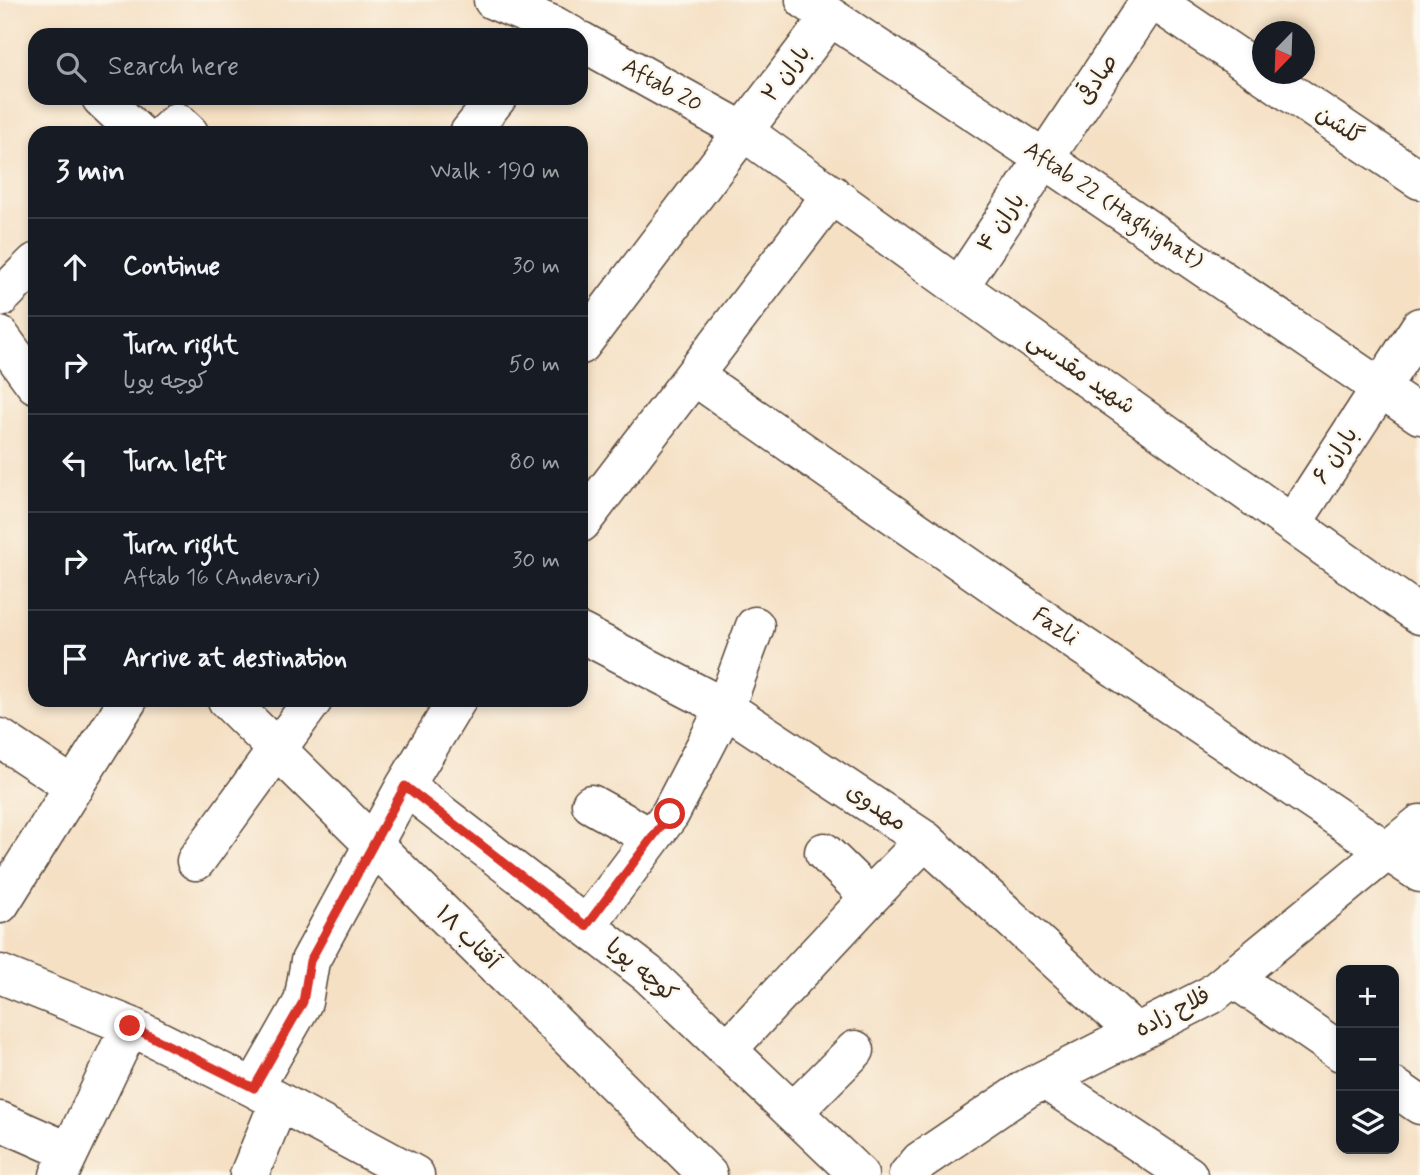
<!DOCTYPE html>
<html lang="en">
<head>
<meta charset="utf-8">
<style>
  :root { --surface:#171b24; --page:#20242c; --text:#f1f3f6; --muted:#9ea1a6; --line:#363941 }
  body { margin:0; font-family:Mynerve,"Playpen Sans Arabic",sans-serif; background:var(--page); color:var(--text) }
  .controls { position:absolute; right:21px; bottom:21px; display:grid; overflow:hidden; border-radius:14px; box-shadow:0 4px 10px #0003 }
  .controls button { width:63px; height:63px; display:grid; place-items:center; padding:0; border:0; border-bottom:2px solid var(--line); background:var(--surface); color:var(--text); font:35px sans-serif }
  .compass { position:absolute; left:1252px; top:21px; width:63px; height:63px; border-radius:50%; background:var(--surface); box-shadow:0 4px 10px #0003; rotate:203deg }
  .stop { position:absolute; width:21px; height:21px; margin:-16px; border:5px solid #d93025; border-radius:50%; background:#fff }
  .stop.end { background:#d93025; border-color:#fff; box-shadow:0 2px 7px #0008 }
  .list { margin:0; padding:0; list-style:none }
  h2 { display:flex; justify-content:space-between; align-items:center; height:91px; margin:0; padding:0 28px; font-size:30px }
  h2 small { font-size:23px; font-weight:400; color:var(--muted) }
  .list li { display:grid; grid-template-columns:46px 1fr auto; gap:21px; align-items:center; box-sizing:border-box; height:98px; padding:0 28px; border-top:2px solid var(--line) }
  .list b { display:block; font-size:26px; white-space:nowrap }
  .list p { margin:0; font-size:23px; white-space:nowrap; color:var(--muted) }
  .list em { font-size:23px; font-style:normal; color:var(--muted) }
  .icon { flex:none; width:38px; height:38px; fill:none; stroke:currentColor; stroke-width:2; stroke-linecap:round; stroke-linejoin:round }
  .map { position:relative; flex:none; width:1420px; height:1175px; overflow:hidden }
  .search { position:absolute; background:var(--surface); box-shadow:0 4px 10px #0003; left:28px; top:28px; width:560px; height:77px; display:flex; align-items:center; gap:18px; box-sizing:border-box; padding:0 24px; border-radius:21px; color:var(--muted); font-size:26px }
  .panel { position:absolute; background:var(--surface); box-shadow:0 4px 10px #0003; left:28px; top:126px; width:560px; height:581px; border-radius:21px }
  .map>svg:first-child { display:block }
</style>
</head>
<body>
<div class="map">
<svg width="1420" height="1175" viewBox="0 0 1420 1175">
  <rect width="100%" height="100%" fill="#fbf7ec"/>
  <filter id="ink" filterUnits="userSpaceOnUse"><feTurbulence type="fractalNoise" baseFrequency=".0143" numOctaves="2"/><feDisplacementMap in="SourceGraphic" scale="14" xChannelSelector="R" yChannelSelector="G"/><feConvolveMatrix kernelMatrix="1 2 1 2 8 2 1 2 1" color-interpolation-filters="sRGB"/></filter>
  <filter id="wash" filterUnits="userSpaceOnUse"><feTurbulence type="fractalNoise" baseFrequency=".00686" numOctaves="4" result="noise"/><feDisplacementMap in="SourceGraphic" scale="28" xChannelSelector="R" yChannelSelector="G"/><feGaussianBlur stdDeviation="1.57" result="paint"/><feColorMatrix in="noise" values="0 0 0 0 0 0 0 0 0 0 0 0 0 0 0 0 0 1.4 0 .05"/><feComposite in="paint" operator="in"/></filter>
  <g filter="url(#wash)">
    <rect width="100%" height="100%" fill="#f5e0c4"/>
  </g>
  <g filter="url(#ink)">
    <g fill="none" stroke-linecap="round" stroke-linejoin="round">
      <defs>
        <path id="minor" d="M 493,0 L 555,26 L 571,35
          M 805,0 L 1045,159 L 1420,415
          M 1153,0 L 1420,180
          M 581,41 L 743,131 L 959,287 L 1420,615
          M 101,98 L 138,133
          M 165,133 L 177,122 L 189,133
          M 469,133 L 497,98
          M 959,287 L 1150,0
          M 0,298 L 35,263
          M 0,336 L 35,384
          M 581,345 L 830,17
          M 694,376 L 1056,628 L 1420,873
          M 581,523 L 832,194
          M 1292,524 L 1420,327
          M 581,633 L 725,708 L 925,840 L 1136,1033
          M 227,700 L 708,1175
          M 0,738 L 74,787
          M 405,786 L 648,974 L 859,1175
          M 591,804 L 652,838
          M 824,852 L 870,897
          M 196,861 L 313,700
          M 0,904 L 128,700
          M 586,926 L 670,814 L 725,708 L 755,626
          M 0,974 L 130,1026 L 254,1088 L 415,1175
          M 1232,977 L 1341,1052
          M 728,1049 L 870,897 L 925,840
          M 1045,1080 L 1188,1175
          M 1394,1087 L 1420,1105
          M 254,1088 L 303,1002 L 310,961 L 405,786 L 457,700
          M 793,1112 L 855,1050
          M 0,1121 L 70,1152
          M 59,1175 L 130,1026
          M 249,1175 L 279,1102
          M 908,1175 L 920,1161 L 1026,1089 L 1211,995 L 1420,824"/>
      </defs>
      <use href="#minor" stroke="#574537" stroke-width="41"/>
      <use href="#minor" stroke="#fff" stroke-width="38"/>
    </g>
  </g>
  <g fill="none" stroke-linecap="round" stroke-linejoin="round" filter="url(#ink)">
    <path stroke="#d93025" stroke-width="9" d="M 130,1026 L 254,1088 L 303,1002 L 310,961 L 405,786 L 586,926 L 670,814"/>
  </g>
  <g text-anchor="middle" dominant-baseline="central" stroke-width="5" stroke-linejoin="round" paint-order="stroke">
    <g font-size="23" fill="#3b2a1e" stroke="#fbf7ec">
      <text transform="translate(787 74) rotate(-53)">باران ۲</text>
      <text transform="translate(1098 80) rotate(-57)">صادقی</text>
      <text transform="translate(662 86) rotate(29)">Aftab 20</text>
      <text transform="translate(1339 126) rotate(34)">گلشن</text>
      <text transform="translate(1113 206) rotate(34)">Aftab 22 (Haghighat)</text>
      <text transform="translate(1002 223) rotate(-56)">باران ۴</text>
      <text transform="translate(1081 374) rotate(35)">شهید مقدسی</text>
      <text transform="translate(1336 456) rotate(-57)">باران ۶</text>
      <text transform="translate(1055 627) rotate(34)">Fazli</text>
      <text transform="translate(876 808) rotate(34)">مهدوی</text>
      <text transform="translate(467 938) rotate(45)">آفتاب ۱۸</text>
      <text transform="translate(641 971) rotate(40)">کوچه پویا</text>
      <text transform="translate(1173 1013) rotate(-28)">فلاح زاده</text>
    </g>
  </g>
</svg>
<div class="controls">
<button>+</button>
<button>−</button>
<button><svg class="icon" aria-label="layers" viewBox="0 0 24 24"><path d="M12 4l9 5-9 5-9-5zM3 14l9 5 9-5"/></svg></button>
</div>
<svg class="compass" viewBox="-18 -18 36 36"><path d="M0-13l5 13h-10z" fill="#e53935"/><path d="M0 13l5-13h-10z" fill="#9ea1a6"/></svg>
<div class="stop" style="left:670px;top:814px"></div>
<div class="stop end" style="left:130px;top:1026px"></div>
<div class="search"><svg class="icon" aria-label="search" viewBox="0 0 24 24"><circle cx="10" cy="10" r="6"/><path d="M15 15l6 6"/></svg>Search here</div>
<section class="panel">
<h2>3 min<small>Walk · 190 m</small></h2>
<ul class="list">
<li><svg class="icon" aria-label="ahead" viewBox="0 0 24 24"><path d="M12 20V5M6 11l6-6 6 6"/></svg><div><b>Continue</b></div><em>30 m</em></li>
<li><svg class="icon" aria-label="right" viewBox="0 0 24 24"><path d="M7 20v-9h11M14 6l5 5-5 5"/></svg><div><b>Turn right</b><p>کوچه پویا</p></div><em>50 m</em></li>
<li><svg class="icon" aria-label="left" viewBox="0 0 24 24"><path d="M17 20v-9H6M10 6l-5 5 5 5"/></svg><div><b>Turn left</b></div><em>80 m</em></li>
<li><svg class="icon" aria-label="right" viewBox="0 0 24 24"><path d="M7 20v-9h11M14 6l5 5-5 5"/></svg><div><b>Turn right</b><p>Aftab 16 (Andevari)</p></div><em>30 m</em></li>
<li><svg class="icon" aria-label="arrive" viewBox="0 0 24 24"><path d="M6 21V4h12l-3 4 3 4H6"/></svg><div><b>Arrive at destination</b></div></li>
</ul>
</section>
</div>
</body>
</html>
